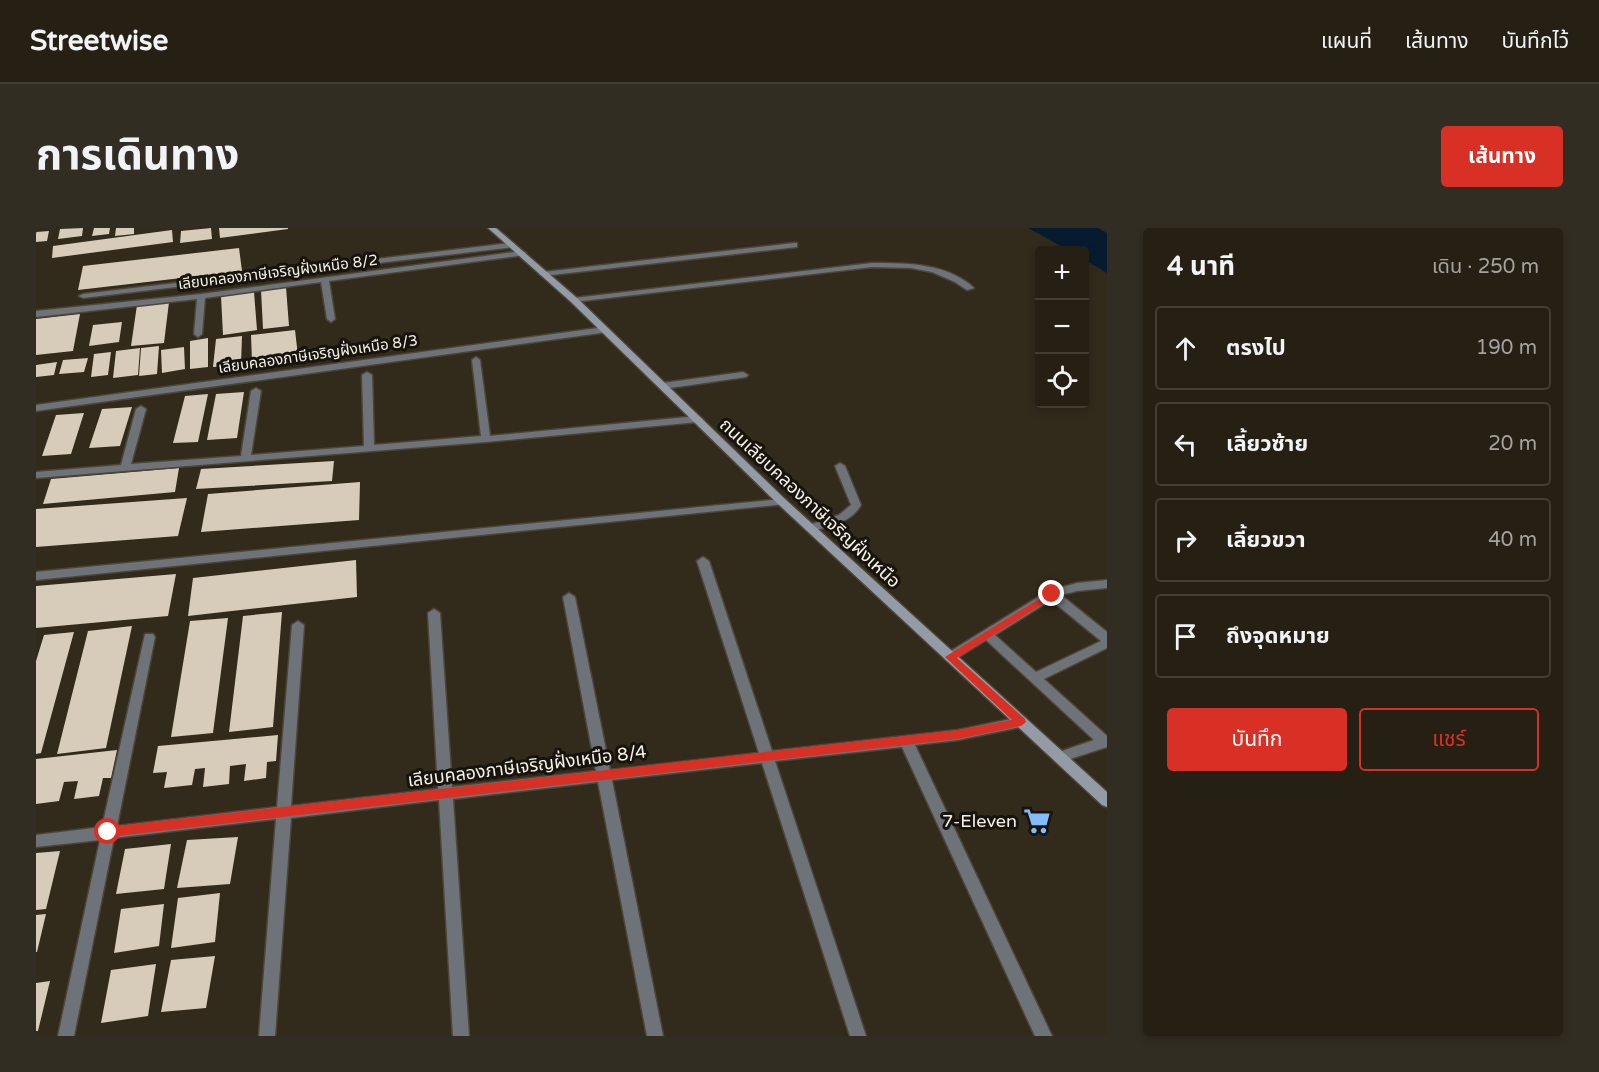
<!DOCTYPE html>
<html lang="th">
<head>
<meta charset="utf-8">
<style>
  :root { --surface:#262014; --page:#322d22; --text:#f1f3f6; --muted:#a4a3a0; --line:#423e34; --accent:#d93025 }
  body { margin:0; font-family:"Varela Round","Noto Sans Thai",sans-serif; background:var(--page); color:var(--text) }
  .controls { position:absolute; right:18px; top:18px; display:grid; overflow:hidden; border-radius:6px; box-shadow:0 3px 9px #0003 }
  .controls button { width:54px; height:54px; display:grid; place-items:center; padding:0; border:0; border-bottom:2px solid var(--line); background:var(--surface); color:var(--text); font:30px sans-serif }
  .stop { position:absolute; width:18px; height:18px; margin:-14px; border:4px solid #d93025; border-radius:50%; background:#fff }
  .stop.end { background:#d93025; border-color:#fff; box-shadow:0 2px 6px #0008 }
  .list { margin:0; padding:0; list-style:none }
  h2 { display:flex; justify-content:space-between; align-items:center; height:78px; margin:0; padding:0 24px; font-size:26px }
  h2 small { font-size:20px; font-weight:400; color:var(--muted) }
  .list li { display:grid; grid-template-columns:39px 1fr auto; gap:18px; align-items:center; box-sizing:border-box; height:84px; margin:0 12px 12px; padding:0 12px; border:2px solid var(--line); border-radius:6px }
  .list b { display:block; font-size:22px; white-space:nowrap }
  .list em { font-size:20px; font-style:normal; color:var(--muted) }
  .actions { display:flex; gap:12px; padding:18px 24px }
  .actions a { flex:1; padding:14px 0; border:2px solid var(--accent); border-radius:6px; text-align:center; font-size:21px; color:var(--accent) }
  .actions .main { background:var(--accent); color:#fff }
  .icon { flex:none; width:33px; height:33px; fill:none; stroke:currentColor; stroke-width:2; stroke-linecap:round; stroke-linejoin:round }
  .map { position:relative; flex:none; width:1071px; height:808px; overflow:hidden; border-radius:6px }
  header { display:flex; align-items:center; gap:36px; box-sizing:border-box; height:84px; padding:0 30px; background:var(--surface); border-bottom:2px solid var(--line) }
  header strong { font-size:28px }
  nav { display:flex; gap:33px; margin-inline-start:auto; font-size:21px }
  .intro { display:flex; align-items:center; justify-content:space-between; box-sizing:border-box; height:144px; padding:0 36px }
  h1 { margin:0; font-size:42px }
  .button { padding:15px 27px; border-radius:6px; background:var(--accent); color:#fff; font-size:21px; font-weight:700 }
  main { display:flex; gap:36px; padding:0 36px }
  aside { flex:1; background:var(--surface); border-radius:6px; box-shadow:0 3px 9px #0003 }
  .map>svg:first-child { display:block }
</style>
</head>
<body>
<header>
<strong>Streetwise</strong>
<nav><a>แผนที่</a><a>เส้นทาง</a><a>บันทึกไว้</a></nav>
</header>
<div class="intro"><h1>การเดินทาง</h1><a class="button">เส้นทาง</a></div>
<main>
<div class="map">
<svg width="1071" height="808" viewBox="0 0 1071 808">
  <rect width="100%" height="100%" fill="#322a1b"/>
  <path fill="#061b30" d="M 992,0 L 1062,0 L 1071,5 L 1071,45 L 1049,32 L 1048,22 L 1032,22 Z"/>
  <path fill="#d7ccba" d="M 47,0 L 46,8 L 22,11 L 24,1 Z
    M 58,0 L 74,0 L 73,6 L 56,8 Z
    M 80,0 L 98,0 L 98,6 L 79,8 Z
    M 175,0 L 176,11 L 144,15 L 145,3 Z
    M 183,0 L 252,0 L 252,1 L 184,10 Z
    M 136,2 L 137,14 L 16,30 L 17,18 Z
    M 13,3 L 11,13 L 0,14 L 0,4 Z
    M 203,20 L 206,43 L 42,62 L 47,38 Z
    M 250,59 L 253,98 L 227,101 L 225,62 Z
    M 218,64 L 221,102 L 187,107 L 185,68 Z
    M 133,74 L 128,115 L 95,118 L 101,77 Z
    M 44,86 L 37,123 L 0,127 L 0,91 Z
    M 86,94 L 83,114 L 53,118 L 57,97 Z
    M 259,102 L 262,128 L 216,134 L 215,107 Z
    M 206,108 L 205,137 L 177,139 L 180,111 Z
    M 172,110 L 172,139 L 154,141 L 154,113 Z
    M 123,118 L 121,146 L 103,148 L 105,120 Z
    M 148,119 L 149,141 L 126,145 L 125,122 Z
    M 104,120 L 102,147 L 77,150 L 80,123 Z
    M 75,124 L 72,147 L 55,149 L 58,126 Z
    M 52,130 L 48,144 L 23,146 L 27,132 Z
    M 21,134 L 18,147 L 0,149 L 0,137 Z
    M 208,164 L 201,210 L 171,212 L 180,166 Z
    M 172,166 L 162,214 L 137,215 L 149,168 Z
    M 96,179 L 84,218 L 53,220 L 66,181 Z
    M 48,185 L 35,226 L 6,228 L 20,187 Z
    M 298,233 L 296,253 L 160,261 L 165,241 Z
    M 143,240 L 139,264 L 7,276 L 15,251 Z
    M 324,254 L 323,292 L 165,304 L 172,266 Z
    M 151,270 L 142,308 L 0,319 L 0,281 Z
    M 320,332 L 321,369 L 152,388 L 157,350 Z
    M 140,346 L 132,388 L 0,400 L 0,358 Z
    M 246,384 L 237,499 L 193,504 L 207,388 Z
    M 192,390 L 177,505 L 135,509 L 154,393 Z
    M 96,398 L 70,520 L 21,526 L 52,403 Z
    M 38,404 L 5,525 L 0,526 L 0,433 L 8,407 Z
    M 242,507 L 240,533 L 231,534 L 230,550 L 208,553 L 210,536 L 194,538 L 193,556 L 167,559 L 169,540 L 159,541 L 156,557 L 128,560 L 131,544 L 117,545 L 122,518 Z
    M 81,522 L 75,550 L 67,550 L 63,568 L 38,571 L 42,553 L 28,554 L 23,573 L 0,576 L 0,531 Z
    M 202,609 L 194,656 L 141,660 L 151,612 Z
    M 135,616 L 128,661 L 80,666 L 89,621 Z
    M 24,623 L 10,681 L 0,682 L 0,625 Z
    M 184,665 L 179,714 L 135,720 L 142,670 Z
    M 128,676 L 123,718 L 78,725 L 85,681 Z
    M 10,686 L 1,724 L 0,724 L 0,687 Z
    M 179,728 L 170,780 L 125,784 L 135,732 Z
    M 120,736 L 112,788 L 65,795 L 75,742 Z
    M 14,753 L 2,803 L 0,803 L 0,755 Z"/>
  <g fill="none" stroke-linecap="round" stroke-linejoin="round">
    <defs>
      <path id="service" d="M 707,144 L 712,147 L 710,149 L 627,161 L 622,158 L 627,155 Z
        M 804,235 L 809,238 L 825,277 C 815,295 793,298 774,304 L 770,302 L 769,300 L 770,298 L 803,287 L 815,277 L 799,238 Z"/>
      <path id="minor" d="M 475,15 L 478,15 L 478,19 L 47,70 L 43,68 L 47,66 Z
        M 758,15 L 761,15 L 761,19 L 507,48 L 503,46 L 507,44 Z
        M 486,23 L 490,25 L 489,27 L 293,53 L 299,91 L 295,94 L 291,91 L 285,54 L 169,70 L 166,106 L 162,109 L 158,106 L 161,71 L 0,89 L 0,83 L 165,66 Z
        M 836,35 C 871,35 911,35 938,60 L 931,62 L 919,54 L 896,44 L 875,40 L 836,39 L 538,74 L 534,72 L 538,70 Z
        M 569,99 L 573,102 L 572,104 L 0,183 L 0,177 Z
        M 440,129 L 444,132 L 454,208 L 662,188 L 667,191 L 662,194 L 450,214 L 0,250 L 0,244 L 85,237 L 100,181 L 105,178 L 110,181 L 95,236 L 205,228 L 215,163 L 220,160 L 225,163 L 215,227 L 328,218 L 326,147 L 331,144 L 336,147 L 338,217 L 445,208 L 436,132 Z
        M 746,271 L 750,272 L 751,274 L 750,276 L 0,352 L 0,344 Z
        M 667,329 L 673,333 L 736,523 L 922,502 L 985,489 L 990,490 L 992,494 L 990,498 L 985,499 L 922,512 L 879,517 L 1016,808 L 999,808 L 866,519 L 739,533 L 830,808 L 814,808 L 726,535 L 576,552 L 627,808 L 611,808 L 562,554 L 417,571 L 433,808 L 417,808 L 403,572 L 255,590 L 239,808 L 223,808 L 240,591 L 78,610 L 38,808 L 22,808 L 64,612 L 0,619 L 0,607 L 66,599 L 109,406 L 117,406 L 119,409 L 81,598 L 241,579 L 256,397 L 262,393 L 268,397 L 255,578 L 402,561 L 392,385 L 398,381 L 404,385 L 416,559 L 560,543 L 527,369 L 533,365 L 539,369 L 574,542 L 723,525 L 661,333 Z
        M 1071,352 L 1071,360 L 1041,363 L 1025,367 L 1071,404 L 1071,420 L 1008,451 L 1071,508 L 1071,519 L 1025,534 L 1020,533 L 1018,529 L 1020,525 L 1058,512 L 950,412 L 918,432 L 910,432 L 908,429 L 910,426 L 1012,363 L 1041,355 ZM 1015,372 L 1065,413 L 1000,444 L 959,407 Z"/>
      <path id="secondary" d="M 452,0 L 460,0 L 541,70 L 750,272 L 1071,564 L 1071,579 L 1066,577 L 742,276 L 535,74 Z"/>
    </defs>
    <use href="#service" stroke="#4d4638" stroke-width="3"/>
    <use href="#minor" stroke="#4d4638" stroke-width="3"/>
    <use href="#secondary" stroke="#4d4638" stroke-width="3"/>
    <use href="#service" fill="#6d7379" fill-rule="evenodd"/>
    <use href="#minor" fill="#6d7379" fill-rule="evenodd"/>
    <use href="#secondary" fill="#929ba6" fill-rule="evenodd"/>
  </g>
  <path fill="#d93025" d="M 1016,363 L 1019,364 L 1019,368 L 921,430 L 989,491 L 990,494 L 985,498 L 922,511 L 72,609 L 66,604 L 72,599 L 922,502 L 976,492 L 909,429 Z"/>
  <defs>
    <symbol id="supermarket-bare" viewBox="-9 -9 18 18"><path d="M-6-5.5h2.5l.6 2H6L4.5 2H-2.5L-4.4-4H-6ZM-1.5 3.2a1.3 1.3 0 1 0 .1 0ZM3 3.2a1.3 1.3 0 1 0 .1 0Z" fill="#84bcfb" stroke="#17130d" stroke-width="2.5" paint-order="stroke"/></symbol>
  </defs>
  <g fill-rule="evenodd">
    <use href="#supermarket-bare" x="982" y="574" width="38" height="38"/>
  </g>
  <g text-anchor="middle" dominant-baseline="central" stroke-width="6" stroke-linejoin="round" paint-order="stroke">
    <g font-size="15" fill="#f6f0e7" stroke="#17130d">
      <text transform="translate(242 44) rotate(-7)">เลียบคลองภาษีเจริญฝั่งเหนือ 8/2</text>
      <text transform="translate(282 126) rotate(-8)">เลียบคลองภาษีเจริญฝั่งเหนือ 8/3</text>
    </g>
    <g font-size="18" fill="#f6f0e7" stroke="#17130d">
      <text transform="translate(774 275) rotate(43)">ถนนเลียบคลองภาษีเจริญฝั่งเหนือ</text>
      <text transform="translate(491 538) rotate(-7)">เลียบคลองภาษีเจริญฝั่งเหนือ 8/4</text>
    </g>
    <g font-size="18" fill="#f6f0e7" stroke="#17130d" text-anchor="end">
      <text x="981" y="593">7-Eleven</text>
    </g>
  </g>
</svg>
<div class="controls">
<button>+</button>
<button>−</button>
<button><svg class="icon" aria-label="locate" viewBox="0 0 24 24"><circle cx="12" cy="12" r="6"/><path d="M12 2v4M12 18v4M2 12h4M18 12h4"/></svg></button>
</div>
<div class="stop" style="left:72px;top:604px"></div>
<div class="stop end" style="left:1016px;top:366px"></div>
</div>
<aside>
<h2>4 นาที<small>เดิน · 250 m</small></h2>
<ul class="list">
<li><svg class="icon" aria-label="ahead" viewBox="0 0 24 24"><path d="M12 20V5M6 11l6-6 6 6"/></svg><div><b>ตรงไป</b></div><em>190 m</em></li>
<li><svg class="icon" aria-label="left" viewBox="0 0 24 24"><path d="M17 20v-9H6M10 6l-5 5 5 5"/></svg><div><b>เลี้ยวซ้าย</b></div><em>20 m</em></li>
<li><svg class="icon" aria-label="right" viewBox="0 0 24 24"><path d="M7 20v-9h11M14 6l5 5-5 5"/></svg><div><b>เลี้ยวขวา</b></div><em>40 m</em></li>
<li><svg class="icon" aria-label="arrive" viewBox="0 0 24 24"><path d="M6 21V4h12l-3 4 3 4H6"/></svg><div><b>ถึงจุดหมาย</b></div></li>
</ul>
<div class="actions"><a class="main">บันทึก</a><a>แชร์</a></div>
</aside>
</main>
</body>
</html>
